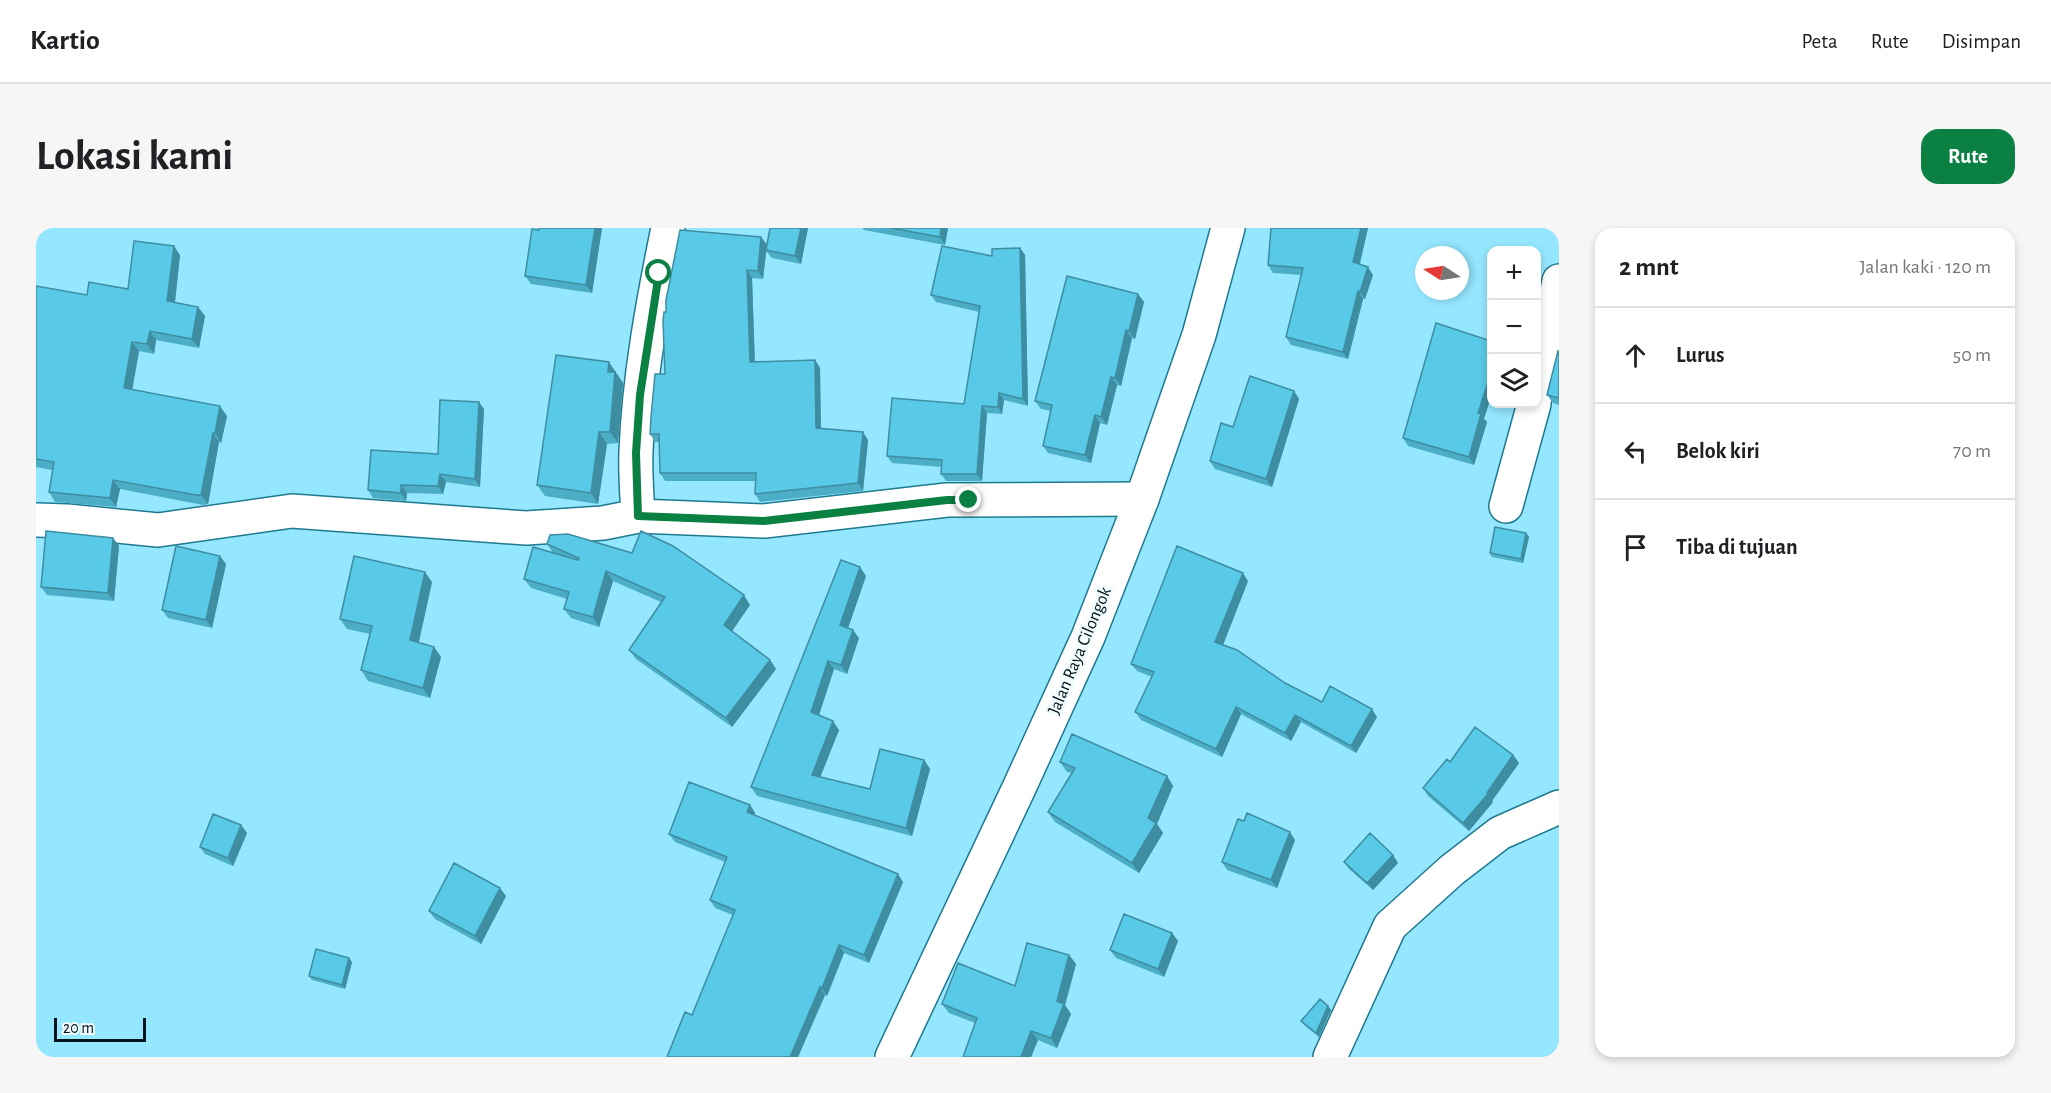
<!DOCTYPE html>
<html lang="id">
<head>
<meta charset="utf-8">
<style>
  :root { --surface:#fff; --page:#f6f6f6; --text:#202124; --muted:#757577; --line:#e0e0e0; --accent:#0b8043 }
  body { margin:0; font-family:"Alegreya Sans",sans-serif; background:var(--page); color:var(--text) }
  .controls { position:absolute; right:18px; top:18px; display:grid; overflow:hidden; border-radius:12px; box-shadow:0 3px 9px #0003 }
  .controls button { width:54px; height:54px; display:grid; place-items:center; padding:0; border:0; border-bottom:2px solid var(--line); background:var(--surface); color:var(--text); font:30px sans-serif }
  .compass { position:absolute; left:1379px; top:18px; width:54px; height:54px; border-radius:50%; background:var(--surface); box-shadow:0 3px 9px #0003; rotate:282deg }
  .scale { position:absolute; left:18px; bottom:15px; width:92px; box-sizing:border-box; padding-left:6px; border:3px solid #00151b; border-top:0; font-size:16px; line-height:21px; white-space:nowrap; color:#00151b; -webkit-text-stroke:4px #f2fcff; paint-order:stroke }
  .stop { position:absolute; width:18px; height:18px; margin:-14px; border:4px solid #0b8043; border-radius:50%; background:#fff }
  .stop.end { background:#0b8043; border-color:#fff; box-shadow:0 2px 6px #0008 }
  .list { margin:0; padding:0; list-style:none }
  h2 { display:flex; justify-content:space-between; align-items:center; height:78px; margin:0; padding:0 24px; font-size:26px }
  h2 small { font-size:20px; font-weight:400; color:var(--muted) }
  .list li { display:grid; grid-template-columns:39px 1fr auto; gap:18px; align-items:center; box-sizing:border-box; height:96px; padding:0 24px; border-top:2px solid var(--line) }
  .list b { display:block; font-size:22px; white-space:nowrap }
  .list em { font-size:20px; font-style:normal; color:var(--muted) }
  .icon { flex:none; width:33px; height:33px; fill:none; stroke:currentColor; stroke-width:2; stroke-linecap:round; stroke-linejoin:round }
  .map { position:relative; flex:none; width:1523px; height:829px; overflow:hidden; border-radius:18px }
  header { display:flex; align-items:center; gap:36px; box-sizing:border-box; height:84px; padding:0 30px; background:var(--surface); border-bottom:2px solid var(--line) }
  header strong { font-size:28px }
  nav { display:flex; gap:33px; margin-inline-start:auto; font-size:21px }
  .intro { display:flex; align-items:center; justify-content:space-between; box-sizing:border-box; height:144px; padding:0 36px }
  h1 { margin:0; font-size:42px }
  .button { padding:15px 27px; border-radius:18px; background:var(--accent); color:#fff; font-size:21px; font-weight:700 }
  main { display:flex; gap:36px; padding:0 36px }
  aside { flex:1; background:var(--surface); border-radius:18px; box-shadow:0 3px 9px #0003 }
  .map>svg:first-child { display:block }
</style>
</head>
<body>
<header>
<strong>Kartio</strong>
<nav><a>Peta</a><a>Rute</a><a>Disimpan</a></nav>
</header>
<div class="intro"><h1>Lokasi kami</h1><a class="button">Rute</a></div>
<main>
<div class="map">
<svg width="1523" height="829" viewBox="0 0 1523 829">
  <rect width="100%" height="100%" fill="#94e7ff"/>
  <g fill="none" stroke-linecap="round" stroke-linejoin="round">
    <defs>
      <path id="minor" d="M 1500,167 L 1506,145 L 1523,53
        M 1470,278 L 1498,176
        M 602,288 C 601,267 599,245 600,223 C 603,149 617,73 632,0
        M 0,292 L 31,293 L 122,302 L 256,283 L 490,300 L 567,295 L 602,288 L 728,293 L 911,272 L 1106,271
        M 1294,829 L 1354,698 L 1416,642 L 1464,605 L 1523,579"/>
      <path id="highway" d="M 856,829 L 983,560 L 1052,409 L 1106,271 L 1163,107 L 1192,0"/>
    </defs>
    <use href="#minor" stroke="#1f7a90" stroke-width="36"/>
    <use href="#highway" stroke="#1f7a90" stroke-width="36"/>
    <use href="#minor" stroke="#fff" stroke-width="33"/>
    <use href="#highway" stroke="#fff" stroke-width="33"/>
  </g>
  <path fill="#4cadc6" d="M 566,0 L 556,65 L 495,56 L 489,48 L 503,2 Z
    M 772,0 L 765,36 L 736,30 L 730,23 L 727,51 L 716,50 L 719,134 L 779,132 L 784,140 L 785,200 L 832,212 L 827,263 L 724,274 L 719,266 L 720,253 L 629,253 L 624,245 L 623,214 L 619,214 L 614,206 L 629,146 L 630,84 L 725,9 L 731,17 Z
    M 826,0 L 912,0 L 909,17 L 828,2 Z
    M 1235,0 L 1332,0 L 1324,36 L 1337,47 L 1329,71 L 1327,71 L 1312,131 L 1255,117 L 1250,109 L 1266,47 L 1237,45 L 1232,37 Z
    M 984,20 L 989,27 L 992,178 L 968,172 L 966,186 L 951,185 L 946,253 L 910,253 L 905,246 L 906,239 L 856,235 L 851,228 L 928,176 L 943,84 L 900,74 L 895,67 L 956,28 Z
    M 144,27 L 139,74 L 162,79 L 169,88 L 163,120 L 120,112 L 118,126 L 103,123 L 96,161 L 191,188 L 185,215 L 183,214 L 172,276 L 167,277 L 84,261 L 80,279 L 19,274 L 13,264 L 16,242 L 0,239 L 0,58 L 51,67 L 92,61 Z
    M 1102,66 L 1108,74 L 1099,111 L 1096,110 L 1085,158 L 1081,157 L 1071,197 L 1064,195 L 1055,235 L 1012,225 L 1007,218 L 1015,183 L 1005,181 L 999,173 Z
    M 1523,124 L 1523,177 L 1517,175 L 1511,167 Z
    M 581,146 L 587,155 L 582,215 L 571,216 L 562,276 L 509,268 L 501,257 Z
    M 1258,163 L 1263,171 L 1236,259 L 1179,241 L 1174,233 Z
    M 448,181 L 444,259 L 410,254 L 407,266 L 371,265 L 370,273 L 337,270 L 332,262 L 402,226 Z
    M 1448,191 L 1451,194 L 1438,237 L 1372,218 L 1367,210 Z
    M 1490,305 L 1493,309 L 1487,335 L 1456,329 L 1454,325 Z
    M 77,310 L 83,318 L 78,373 L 11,367 L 5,359 Z
    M 511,316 L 714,377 L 696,403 L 734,432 L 740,441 L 696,499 L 600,431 L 593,422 L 625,374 L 577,353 L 563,399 L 535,390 L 528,381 L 531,371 L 495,360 L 488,351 L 517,325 Z
    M 190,336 L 176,400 L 132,390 L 126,382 Z
    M 830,348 L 812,400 L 823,410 L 811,446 L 798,441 L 783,487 L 803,502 L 784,549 L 834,561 L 888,532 L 894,541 L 876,608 L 721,568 L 715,559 Z
    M 1212,353 L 1187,417 L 1249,455 L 1286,474 L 1341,489 L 1320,525 L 1265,494 L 1255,513 L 1205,486 L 1186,529 L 1105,492 L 1099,484 L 1116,449 L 1101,443 L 1095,436 Z
    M 396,354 L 382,415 L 398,419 L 405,429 L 394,470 L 332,453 L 325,442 L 334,406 L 311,401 L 304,391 Z
    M 1477,527 L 1483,535 L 1456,573 L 1457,574 L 1433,603 L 1392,568 L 1387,560 L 1414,534 Z
    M 1024,534 L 1131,548 L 1137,558 L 1121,596 L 1127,605 L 1103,645 L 1019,594 L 1012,584 L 1036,545 L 1031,544 Z
    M 714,577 L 719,585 L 718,587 L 867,654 L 833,735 L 808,725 L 791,768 L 789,767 L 762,829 L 631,829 L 656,787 L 697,687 L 679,680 L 674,672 L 689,634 L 639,614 L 633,606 Z
    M 205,597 L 211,605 L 197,638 L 169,626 L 164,619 Z
    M 1259,612 L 1241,660 L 1191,642 L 1186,634 Z
    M 1357,627 L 1362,635 L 1337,662 L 1313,641 L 1308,634 Z
    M 470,668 L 445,716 L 399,691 L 393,683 Z
    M 1136,705 L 1142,713 L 1128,749 L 1080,730 L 1074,722 Z
    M 1033,727 L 1040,736 L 1029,777 L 1035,786 L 1021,820 L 1002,812 L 995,829 L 927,829 L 939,795 L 913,785 L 906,776 L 979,758 Z
    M 316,734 L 309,761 L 276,752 L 273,748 Z
    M 1292,778 L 1295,782 L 1283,809 L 1268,797 L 1265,793 Z"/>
  <path fill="#3e8da1" d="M 559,0 L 566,0 L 556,65 L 550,57 Z
    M 765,0 L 772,0 L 765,36 L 759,28 Z
    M 905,0 L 912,0 L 909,17 L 904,9 Z
    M 1325,0 L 1332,0 L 1322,42 L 1317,34 Z
    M 725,9 L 731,17 L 727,51 L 722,43 Z
    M 138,18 L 144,27 L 138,82 L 131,73 Z
    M 984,20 L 989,27 L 992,178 L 987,171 Z
    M 1332,39 L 1337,47 L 1329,71 L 1324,64 Z
    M 711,42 L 716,50 L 719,142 L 714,134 Z
    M 1322,63 L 1327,71 L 1312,131 L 1307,124 Z
    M 1102,66 L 1108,74 L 1099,111 L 1093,103 Z
    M 162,79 L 169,88 L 163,120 L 156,111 Z
    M 1090,102 L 1096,110 L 1085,158 L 1079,150 Z
    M 114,103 L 120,112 L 118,126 L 111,116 Z
    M 96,114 L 103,123 L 95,169 L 88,160 Z
    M 779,132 L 784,140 L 785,208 L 780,200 Z
    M 573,134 L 587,155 L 582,215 L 574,204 L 572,144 Z
    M 1455,145 L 1455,169 L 1448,191 L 1451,194 L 1438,237 L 1433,229 L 1442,185 Z
    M 1075,149 L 1081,157 L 1071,197 L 1065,189 Z
    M 1258,163 L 1263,171 L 1236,259 L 1230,251 Z
    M 963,165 L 968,172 L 966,186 L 962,179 Z
    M 443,174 L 448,181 L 444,259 L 439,251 Z
    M 184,178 L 191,188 L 185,215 L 179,205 Z
    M 946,178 L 951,185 L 946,253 L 941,246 Z
    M 1059,187 L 1064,195 L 1055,235 L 1049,227 Z
    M 563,204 L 571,216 L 562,276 L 555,265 Z
    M 827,204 L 832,212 L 827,263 L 822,255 Z
    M 177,205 L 183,214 L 172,276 L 165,267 Z
    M 404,246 L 410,254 L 407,266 L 402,258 Z
    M 77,252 L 84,261 L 80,279 L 74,270 Z
    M 365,257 L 371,265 L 370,273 L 365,265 Z
    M 1490,305 L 1493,309 L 1487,335 L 1485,331 Z
    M 77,310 L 83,318 L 78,373 L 72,365 Z
    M 184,328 L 190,336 L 176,400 L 170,392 Z
    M 824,339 L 830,348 L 810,406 L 804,397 Z
    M 570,343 L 577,353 L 563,399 L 557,389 Z
    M 389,344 L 396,354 L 381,423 L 374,412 Z
    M 1207,345 L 1212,353 L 1185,422 L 1179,414 Z
    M 708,367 L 714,377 L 694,406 L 688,397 Z
    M 817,402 L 823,410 L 811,446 L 805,437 Z
    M 398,419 L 405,429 L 394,470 L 387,460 Z
    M 734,432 L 740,441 L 696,499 L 690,490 Z
    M 792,433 L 798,441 L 781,493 L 775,484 Z
    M 1200,479 L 1205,486 L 1186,529 L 1180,521 Z
    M 1336,481 L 1341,489 L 1320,525 L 1315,518 Z
    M 1259,487 L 1265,494 L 1255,513 L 1249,505 Z
    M 797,493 L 803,502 L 782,555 L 776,547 Z
    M 1477,527 L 1483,535 L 1456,573 L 1457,574 L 1433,603 L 1427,595 L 1451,565 Z
    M 888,532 L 894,541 L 876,608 L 870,600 Z
    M 1131,548 L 1137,558 L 1121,596 L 1127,605 L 1103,645 L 1096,635 L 1112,590 Z
    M 714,577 L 719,585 L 717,592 L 711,584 Z
    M 205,597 L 211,605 L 197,638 L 192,630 Z
    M 1254,604 L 1259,612 L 1241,660 L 1235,652 Z
    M 1357,627 L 1362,635 L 1337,662 L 1331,655 Z
    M 862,646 L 867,654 L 833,735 L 828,727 Z
    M 464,660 L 470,668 L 445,716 L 439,708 Z
    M 1136,705 L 1142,713 L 1128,749 L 1122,741 Z
    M 803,717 L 808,725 L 791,768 L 786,760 Z
    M 1033,727 L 1040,736 L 1029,777 L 1035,786 L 1021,820 L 1015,810 L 1021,773 Z
    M 313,730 L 316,734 L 309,761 L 306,757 Z
    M 784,759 L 789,767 L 762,829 L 754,829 Z
    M 1292,778 L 1295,782 L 1283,809 L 1280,805 Z
    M 995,803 L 1002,812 L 995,829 L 985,829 Z"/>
  <path fill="#58c9e6" stroke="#3e8da1" stroke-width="1.5" d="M 503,0 L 559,0 L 550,57 L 489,48 L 496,1 L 503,2 Z
    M 734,0 L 765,0 L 759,28 L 730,22 Z
    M 855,0 L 905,0 L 904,9 Z
    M 1235,0 L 1325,0 L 1317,34 L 1332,39 L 1324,64 L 1322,63 L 1307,124 L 1250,109 L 1267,40 L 1232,37 Z
    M 644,2 L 725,9 L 722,43 L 711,42 L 714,134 L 779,132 L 780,200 L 827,204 L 822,255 L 719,266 L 720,245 L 624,245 L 623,206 L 614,206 L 615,189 L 619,146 L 629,146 L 627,93 L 628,84 L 630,84 L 630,72 Z
    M 98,13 L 138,18 L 131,73 L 162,79 L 156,111 L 114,103 L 111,116 L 96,114 L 88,160 L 184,178 L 179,205 L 177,205 L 165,267 L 160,267 L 77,252 L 74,270 L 13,264 L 18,234 L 0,231 L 0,58 L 51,67 L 53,54 L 92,61 Z
    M 906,18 L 956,28 L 956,21 L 984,20 L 987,171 L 963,165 L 962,179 L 946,178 L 941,246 L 905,246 L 906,232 L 851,228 L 856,170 L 928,176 L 944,78 L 895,67 Z
    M 1031,48 L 1102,66 L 1093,103 L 1090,102 L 1079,150 L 1075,149 L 1065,189 L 1059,187 L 1049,227 L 1007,218 L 1016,177 L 999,173 Z
    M 1400,95 L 1455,113 L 1455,145 L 1442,185 L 1445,186 L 1433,229 L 1367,210 Z
    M 1522,123 L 1523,124 L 1523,170 L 1511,167 Z
    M 520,127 L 573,134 L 572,144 L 579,144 L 574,204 L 563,204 L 555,265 L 501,257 Z
    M 1214,148 L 1258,163 L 1230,251 L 1174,233 L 1185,195 L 1197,199 Z
    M 404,172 L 443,174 L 439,251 L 404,246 L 402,258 L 365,257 L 365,265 L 332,262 L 335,222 L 402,226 Z
    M 1459,299 L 1490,305 L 1485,331 L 1454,325 Z
    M 10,303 L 77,310 L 72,365 L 5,359 Z
    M 605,303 L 637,318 L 708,367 L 688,397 L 734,432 L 690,490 L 593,422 L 629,369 L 570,343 L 557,389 L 528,381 L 533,364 L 488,351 L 497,319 L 542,332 L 543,330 L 511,316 L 514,307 L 532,306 L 596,325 Z
    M 140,318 L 184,328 L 170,392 L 126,382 Z
    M 1141,318 L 1207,345 L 1179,414 L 1201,422 L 1249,455 L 1286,474 L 1294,458 L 1336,481 L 1315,518 L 1259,487 L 1249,505 L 1200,479 L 1180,521 L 1099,484 L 1118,444 L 1095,436 Z
    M 318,328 L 389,344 L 374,412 L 398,419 L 387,460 L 325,442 L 336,398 L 304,391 Z
    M 805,332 L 824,339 L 804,397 L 817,402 L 805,437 L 792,433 L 775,484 L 797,493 L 776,547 L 834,561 L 844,521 L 888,532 L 870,600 L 715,559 Z
    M 1439,499 L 1477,527 L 1451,565 L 1452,566 L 1427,595 L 1387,560 L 1411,531 L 1414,534 Z
    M 1036,506 L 1131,548 L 1112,590 L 1120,595 L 1096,635 L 1012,584 L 1039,540 L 1024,534 Z
    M 653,554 L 714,577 L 711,584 L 862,646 L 828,727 L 803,717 L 786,760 L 784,759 L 754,829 L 631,829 L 649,784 L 656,787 L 699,682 L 674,672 L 691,629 L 633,606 Z
    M 1211,585 L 1254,604 L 1235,652 L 1186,634 L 1202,591 L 1208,593 Z
    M 177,586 L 205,597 L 192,630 L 164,619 Z
    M 1334,605 L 1357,627 L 1331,655 L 1308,634 Z
    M 418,635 L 464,660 L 439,708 L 393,683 Z
    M 1088,686 L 1136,705 L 1122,741 L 1074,722 Z
    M 991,715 L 1033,727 L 1021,773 L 1028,776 L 1015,810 L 995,803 L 985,829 L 927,829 L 941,790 L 906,776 L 922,735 L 979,758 Z
    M 280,721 L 313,730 L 306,757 L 273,748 Z
    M 1284,771 L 1292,778 L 1280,805 L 1265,793 Z"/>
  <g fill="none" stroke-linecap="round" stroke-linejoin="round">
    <path stroke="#0b8043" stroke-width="8" d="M 623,45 L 604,167 L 600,225 L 602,288 L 728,293 L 911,272 L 933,272"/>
  </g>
  <g text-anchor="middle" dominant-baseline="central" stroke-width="6" stroke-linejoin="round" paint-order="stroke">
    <g font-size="18" fill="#00151b" stroke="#f2fcff">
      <text transform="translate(1044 423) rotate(-67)">Jalan Raya Cilongok</text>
    </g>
  </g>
</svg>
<div class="controls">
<button>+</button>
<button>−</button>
<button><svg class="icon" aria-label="layers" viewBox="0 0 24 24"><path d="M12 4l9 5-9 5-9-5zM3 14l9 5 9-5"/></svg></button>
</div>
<svg class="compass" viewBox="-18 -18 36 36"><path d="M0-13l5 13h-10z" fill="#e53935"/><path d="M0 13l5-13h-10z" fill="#757577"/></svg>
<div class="scale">20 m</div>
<div class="stop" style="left:623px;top:45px"></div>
<div class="stop end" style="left:933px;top:272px"></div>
</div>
<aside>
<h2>2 mnt<small>Jalan kaki · 120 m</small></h2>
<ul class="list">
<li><svg class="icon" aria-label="ahead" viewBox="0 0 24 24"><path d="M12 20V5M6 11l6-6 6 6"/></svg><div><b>Lurus</b></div><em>50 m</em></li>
<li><svg class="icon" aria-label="left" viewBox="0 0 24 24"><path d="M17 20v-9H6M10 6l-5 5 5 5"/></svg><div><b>Belok kiri</b></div><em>70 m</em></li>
<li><svg class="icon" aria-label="arrive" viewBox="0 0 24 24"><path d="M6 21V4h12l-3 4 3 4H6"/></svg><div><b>Tiba di tujuan</b></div></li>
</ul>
</aside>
</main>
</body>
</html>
